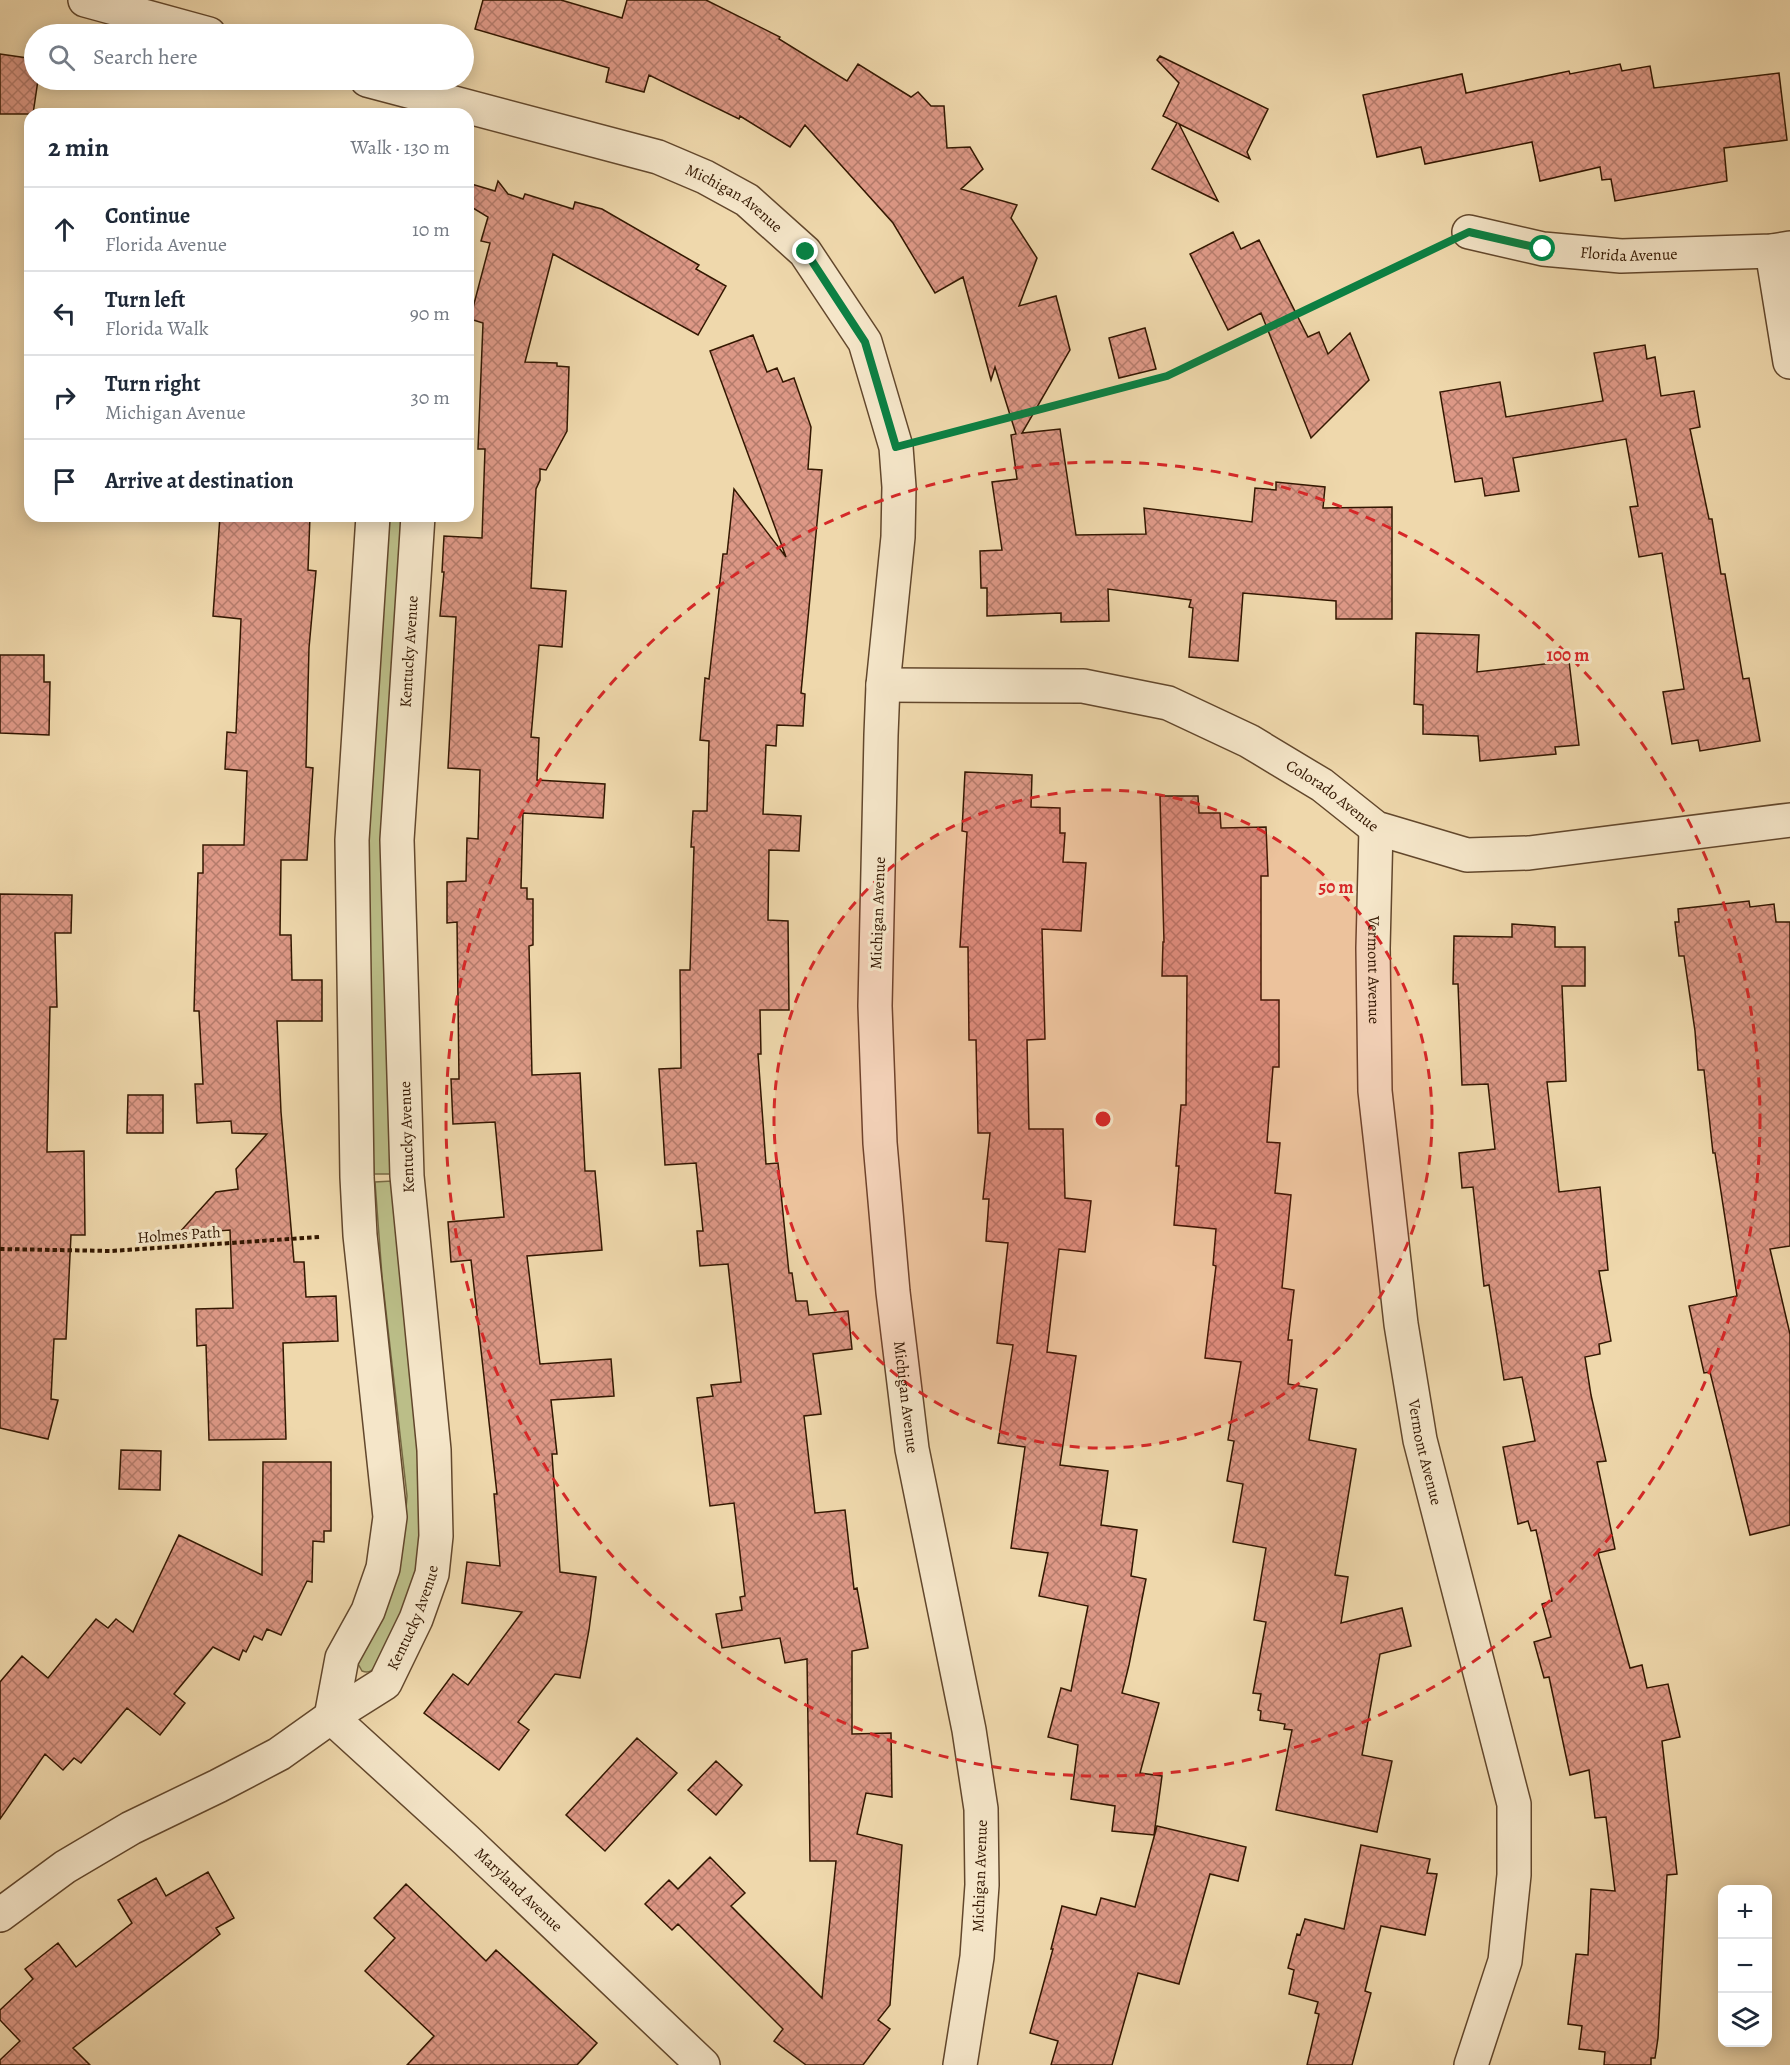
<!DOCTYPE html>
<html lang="en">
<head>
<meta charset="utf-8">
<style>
  :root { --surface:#fff; --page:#f2f2f3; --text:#1f2937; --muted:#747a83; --line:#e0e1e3 }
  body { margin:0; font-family:Alegreya,serif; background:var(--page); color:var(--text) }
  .controls { position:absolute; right:18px; bottom:18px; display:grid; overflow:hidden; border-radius:12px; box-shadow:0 3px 15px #0003 }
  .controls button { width:54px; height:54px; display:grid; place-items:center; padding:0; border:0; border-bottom:2px solid var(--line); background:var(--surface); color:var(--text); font:30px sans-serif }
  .stop { position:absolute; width:18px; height:18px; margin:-14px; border:4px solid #0b8043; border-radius:50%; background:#fff }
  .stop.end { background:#0b8043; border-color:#fff; box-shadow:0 2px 6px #0008 }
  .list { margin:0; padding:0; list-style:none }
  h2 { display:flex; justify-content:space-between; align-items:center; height:78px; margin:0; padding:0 24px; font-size:26px }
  h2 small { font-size:20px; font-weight:400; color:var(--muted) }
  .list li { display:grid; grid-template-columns:39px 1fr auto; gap:18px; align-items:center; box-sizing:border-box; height:84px; padding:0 24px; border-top:2px solid var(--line) }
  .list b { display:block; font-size:22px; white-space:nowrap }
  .list p { margin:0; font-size:20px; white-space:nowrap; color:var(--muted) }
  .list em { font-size:20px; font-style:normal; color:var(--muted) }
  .icon { flex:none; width:33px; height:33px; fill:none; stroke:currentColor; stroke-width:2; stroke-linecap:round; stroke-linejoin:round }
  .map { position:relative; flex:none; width:1790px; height:2065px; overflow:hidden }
  .search { position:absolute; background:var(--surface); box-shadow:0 3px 15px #0003; left:24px; top:24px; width:450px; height:66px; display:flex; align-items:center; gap:15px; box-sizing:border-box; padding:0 21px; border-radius:33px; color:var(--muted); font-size:22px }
  .panel { position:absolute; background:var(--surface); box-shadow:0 3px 15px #0003; left:24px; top:108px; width:450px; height:414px; border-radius:18px }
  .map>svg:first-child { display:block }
</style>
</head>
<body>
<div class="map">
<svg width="1790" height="2065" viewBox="0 0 1790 2065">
  <defs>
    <pattern id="building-cross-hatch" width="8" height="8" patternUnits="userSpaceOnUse" patternTransform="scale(1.5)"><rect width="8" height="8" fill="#dd9886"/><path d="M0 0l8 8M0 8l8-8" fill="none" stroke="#b47b6b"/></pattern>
  </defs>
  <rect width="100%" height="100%" fill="#efd8ac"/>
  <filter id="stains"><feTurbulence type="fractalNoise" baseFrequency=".00333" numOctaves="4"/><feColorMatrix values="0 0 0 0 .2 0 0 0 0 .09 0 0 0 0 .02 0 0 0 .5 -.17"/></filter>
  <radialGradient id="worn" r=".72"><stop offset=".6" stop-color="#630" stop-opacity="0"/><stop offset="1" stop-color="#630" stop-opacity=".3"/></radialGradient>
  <path fill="#bbbe88" stroke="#776a44" stroke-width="1.5" d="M 387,516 L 405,516 L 385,840 L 383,940 L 392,1174 L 374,1174 L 369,1076 L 364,856 Z
    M 392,1181 L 404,1316 L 425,1476 L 419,1559 L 411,1599 L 377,1663 C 373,1670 370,1674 362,1671 L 357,1662 L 375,1632 L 390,1597 L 403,1547 L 407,1496 L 382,1276 L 375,1182 Z"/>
  <path fill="url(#building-cross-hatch)" stroke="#331701" stroke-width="1.5" d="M 483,0 L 561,0 L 622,18 L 627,0 L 706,0 L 780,37 L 779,39 L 847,81 L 858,64 L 911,97 L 918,92 L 931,106 L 944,106 L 947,148 L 970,147 L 983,169 L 961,189 L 1017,205 L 1011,218 L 1037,258 L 1019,306 L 1056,296 L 1070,350 L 1022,433 L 1060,429 L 1076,535 L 1146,534 L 1144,508 L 1252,522 L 1255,488 L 1276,490 L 1276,482 L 1325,487 L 1323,508 L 1392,507 L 1392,619 L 1336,619 L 1336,601 L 1243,593 L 1238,661 L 1189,657 L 1193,608 L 1189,607 L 1191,600 L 1108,589 L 1109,621 L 1061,622 L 1061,613 L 987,616 L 987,588 L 981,588 L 980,551 L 1002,550 L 992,482 L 1017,479 L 1011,435 L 1016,434 L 995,367 L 991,380 L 963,277 L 935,293 L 893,223 L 805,125 L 790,147 L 740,116 L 739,119 L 649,75 L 644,92 L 606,82 L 609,68 L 475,29 Z
    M 0,54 L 34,59 L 34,80 L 38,80 L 33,114 L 0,114 Z
    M 1160,56 L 1268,109 L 1247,152 L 1250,159 L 1179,124 L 1218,201 L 1152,169 L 1177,123 L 1163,116 L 1179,83 L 1157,60 Z
    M 1620,64 L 1622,71 L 1650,66 L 1654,88 L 1779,73 L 1787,140 L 1724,148 L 1727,181 L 1615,201 L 1611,179 L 1602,180 L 1600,167 L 1540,181 L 1532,142 L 1425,164 L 1421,147 L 1377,157 L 1363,95 L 1462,74 L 1466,93 L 1569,71 L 1570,74 Z
    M 498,181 L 508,194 L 523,199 L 525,194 L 573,209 L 575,202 L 602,209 L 699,265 L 696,269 L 726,286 L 698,335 L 553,254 L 525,362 L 557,363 L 557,366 L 569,367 L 567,431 L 546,470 L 540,469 L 540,480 L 536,489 L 531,588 L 566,591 L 562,647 L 539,645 L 531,737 L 539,738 L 537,780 L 605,784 L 603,818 L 523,813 L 521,888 L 527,888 L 527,899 L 533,899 L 533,945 L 529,946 L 532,1075 L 580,1073 L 585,1171 L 595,1171 L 602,1250 L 527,1256 L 540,1364 L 611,1359 L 614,1396 L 551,1400 L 557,1454 L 552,1454 L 560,1572 L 596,1577 L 589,1630 L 580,1678 L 555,1674 L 518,1722 L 529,1730 L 499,1770 L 424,1713 L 453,1674 L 468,1685 L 522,1612 L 462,1603 L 467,1562 L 500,1566 L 494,1494 L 497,1494 L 471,1260 L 451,1262 L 448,1222 L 504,1217 L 495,1122 L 453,1124 L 451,1079 L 459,1079 L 457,922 L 447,923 L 447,882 L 466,881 L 467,838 L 478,839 L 480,770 L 448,768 L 456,617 L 440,616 L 444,572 L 442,572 L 444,536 L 482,538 L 485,449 L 478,449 L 483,323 L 470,319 L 490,243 L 481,241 L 488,217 L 468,205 L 468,183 L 495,191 Z
    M 1233,232 L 1241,249 L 1259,240 L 1308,337 L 1319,332 L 1328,354 L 1350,333 L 1369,380 L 1311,438 L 1261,313 L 1228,330 L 1190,254 Z
    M 1145,328 L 1156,369 L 1119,378 L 1109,338 Z
    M 753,335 L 767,372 L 777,368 L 783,382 L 794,378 L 811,427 L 808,469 L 822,470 L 801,693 L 805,694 L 803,726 L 777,725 L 776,746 L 766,745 L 763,814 L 801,816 L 799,851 L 769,850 L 768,920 L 788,921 L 789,1010 L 760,1010 L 761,1054 L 758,1054 L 766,1164 L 778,1163 L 789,1273 L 792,1273 L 796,1301 L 807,1301 L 809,1315 L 848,1311 L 852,1349 L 813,1354 L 821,1414 L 804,1416 L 815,1513 L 845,1510 L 854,1589 L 857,1588 L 868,1648 L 852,1651 L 852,1734 L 891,1733 L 892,1797 L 866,1793 L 857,1834 L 902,1845 L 890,2005 L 878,2020 L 890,2029 L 863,2065 L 806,2065 L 774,2041 L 783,2029 L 678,1924 L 672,1930 L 645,1904 L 669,1880 L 678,1889 L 710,1857 L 745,1893 L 731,1906 L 822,1998 L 836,1861 L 810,1861 L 807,1659 L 785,1663 L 780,1638 L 722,1648 L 716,1614 L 742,1610 L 740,1597 L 745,1596 L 734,1503 L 710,1506 L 697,1398 L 713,1396 L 711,1385 L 741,1382 L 728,1264 L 700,1266 L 697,1231 L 703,1231 L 696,1163 L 665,1165 L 659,1069 L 681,1068 L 680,970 L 690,970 L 694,847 L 691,847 L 693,811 L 707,811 L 709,741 L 700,740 L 705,678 L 709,679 L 723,554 L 727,554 L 734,489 L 786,557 L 710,351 Z
    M 1645,345 L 1647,359 L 1655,357 L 1661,396 L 1694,391 L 1700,427 L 1690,429 L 1709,519 L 1712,519 L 1721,574 L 1725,574 L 1743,679 L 1749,678 L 1760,741 L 1700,751 L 1698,740 L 1672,744 L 1663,692 L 1684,689 L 1662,553 L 1639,557 L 1630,507 L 1638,506 L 1626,439 L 1513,458 L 1519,491 L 1485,496 L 1482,478 L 1455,482 L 1440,392 L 1500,382 L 1506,417 L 1603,401 L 1594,353 Z
    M 220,516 L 310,516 L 308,570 L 316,571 L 309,648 L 306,767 L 313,768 L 307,860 L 281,860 L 280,935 L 291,935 L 292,980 L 322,980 L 322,1021 L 277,1021 L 281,1112 L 294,1262 L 304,1262 L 306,1297 L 336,1296 L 338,1341 L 283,1343 L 286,1439 L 209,1440 L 206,1345 L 197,1346 L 196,1309 L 233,1308 L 230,1230 L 178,1234 L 216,1192 L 238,1189 L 236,1169 L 267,1134 L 232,1133 L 231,1121 L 197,1123 L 195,1084 L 203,1084 L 199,1011 L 194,1011 L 198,873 L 203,873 L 203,845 L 244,845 L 247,771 L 225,769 L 227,732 L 236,733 L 241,619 L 213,616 Z
    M 1416,633 L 1479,635 L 1477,672 L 1569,661 L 1579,745 L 1555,747 L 1556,754 L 1480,761 L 1478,736 L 1423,734 L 1423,705 L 1414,704 Z
    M 0,655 L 44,655 L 44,682 L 50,682 L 49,735 L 0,733 Z
    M 965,772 L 1032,775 L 1031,807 L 1060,808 L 1060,833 L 1065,833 L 1063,862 L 1086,863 L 1081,931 L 1042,929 L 1045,1039 L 1027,1040 L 1029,1129 L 1063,1129 L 1065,1198 L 1091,1201 L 1085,1252 L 1059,1249 L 1047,1352 L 1076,1356 L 1060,1465 L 1108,1471 L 1101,1525 L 1137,1530 L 1131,1576 L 1146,1579 L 1129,1665 L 1122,1693 L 1159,1703 L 1140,1773 L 1162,1776 L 1154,1835 L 1112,1831 L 1115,1806 L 1071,1799 L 1078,1745 L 1048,1737 L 1061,1688 L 1071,1691 L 1088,1606 L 1039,1596 L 1048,1553 L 1011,1548 L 1025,1447 L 998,1443 L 1013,1345 L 997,1343 L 1008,1243 L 986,1241 L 989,1199 L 983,1199 L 990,1133 L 978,1133 L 976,1040 L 969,1040 L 968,947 L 960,947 L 967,832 L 962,831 Z
    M 1160,796 L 1198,796 L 1199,813 L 1220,813 L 1221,828 L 1266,827 L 1268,876 L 1261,876 L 1261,1000 L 1279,1000 L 1279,1067 L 1273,1067 L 1267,1142 L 1280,1143 L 1275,1193 L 1291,1195 L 1282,1288 L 1294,1290 L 1288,1340 L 1292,1340 L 1288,1384 L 1317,1389 L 1309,1440 L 1356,1449 L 1335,1575 L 1348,1577 L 1341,1623 L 1402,1608 L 1411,1646 L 1380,1654 L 1362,1755 L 1392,1761 L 1377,1832 L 1276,1810 L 1292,1730 L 1284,1729 L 1285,1724 L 1260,1720 L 1261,1711 L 1258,1710 L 1261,1694 L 1253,1693 L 1266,1622 L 1254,1620 L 1266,1548 L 1233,1542 L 1243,1484 L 1227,1481 L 1234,1441 L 1228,1440 L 1241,1362 L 1205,1358 L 1216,1266 L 1213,1265 L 1216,1229 L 1174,1225 L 1179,1166 L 1176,1166 L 1181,1105 L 1186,1105 L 1187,976 L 1162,976 L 1163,942 L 1164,942 Z
    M 0,894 L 72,895 L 71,933 L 55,933 L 57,1007 L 50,1007 L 47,1152 L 84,1151 L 85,1235 L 71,1235 L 66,1339 L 54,1339 L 51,1399 L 58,1400 L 48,1439 L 0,1428 Z
    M 1749,901 L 1750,907 L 1774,904 L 1776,922 L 1790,922 L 1790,1246 L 1770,1249 L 1790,1334 L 1790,1525 L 1750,1535 L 1710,1372 L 1704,1373 L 1689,1306 L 1737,1296 L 1715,1153 L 1713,1153 L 1704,1070 L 1698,1070 L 1695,1031 L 1684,956 L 1679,956 L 1675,922 L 1679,922 L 1678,909 Z
    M 1512,924 L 1555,927 L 1555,947 L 1585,947 L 1585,986 L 1562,986 L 1566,1081 L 1547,1082 L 1559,1192 L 1600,1187 L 1608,1270 L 1599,1271 L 1611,1341 L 1599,1344 L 1600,1354 L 1585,1357 L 1591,1395 L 1606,1461 L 1597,1462 L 1615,1549 L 1598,1553 L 1630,1668 L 1642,1665 L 1647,1688 L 1668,1684 L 1680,1737 L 1662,1741 L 1677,1874 L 1667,1875 L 1658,2038 L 1655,2058 L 1651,2058 L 1651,2065 L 1604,2065 L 1605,2052 L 1579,2049 L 1582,2026 L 1568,2024 L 1576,1954 L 1588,1955 L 1591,1889 L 1615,1891 L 1606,1817 L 1595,1818 L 1589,1770 L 1570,1775 L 1549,1677 L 1544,1678 L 1534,1642 L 1551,1637 L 1542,1604 L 1552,1601 L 1536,1530 L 1531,1531 L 1528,1521 L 1518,1524 L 1503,1447 L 1535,1441 L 1522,1377 L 1504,1380 L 1489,1285 L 1484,1286 L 1473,1187 L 1462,1188 L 1459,1153 L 1495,1149 L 1488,1084 L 1462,1085 L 1458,984 L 1453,984 L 1454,936 L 1512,937 Z
    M 128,1095 L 163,1095 L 163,1133 L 127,1133 Z
    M 121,1450 L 161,1451 L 160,1490 L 119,1489 Z
    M 263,1462 L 331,1462 L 331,1531 L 324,1531 L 324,1542 L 313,1541 L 312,1582 L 307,1581 L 281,1635 L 267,1629 L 262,1640 L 254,1636 L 246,1652 L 243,1650 L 239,1660 L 213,1647 L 174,1694 L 185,1703 L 160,1735 L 127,1708 L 81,1763 L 74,1758 L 63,1770 L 45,1754 L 0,1819 L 0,1682 L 22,1656 L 48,1678 L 96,1619 L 108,1628 L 116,1619 L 133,1632 L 179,1535 L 262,1575 Z
    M 637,1738 L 677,1773 L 605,1851 L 566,1815 Z
    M 716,1761 L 742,1785 L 716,1815 L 688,1790 Z
    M 1157,1826 L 1246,1847 L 1238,1881 L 1210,1874 L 1179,1984 L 1138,1973 L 1112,2065 L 1051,2065 L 1058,2041 L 1030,2033 L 1053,1949 L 1051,1949 L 1062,1906 L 1096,1915 L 1101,1898 L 1135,1907 Z
    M 1361,1845 L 1430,1859 L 1427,1873 L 1437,1874 L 1425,1935 L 1381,1926 L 1365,1991 L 1371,1993 L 1352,2065 L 1307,2065 L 1319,2014 L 1315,2013 L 1318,2002 L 1289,1994 L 1294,1970 L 1288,1968 L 1297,1934 L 1300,1935 L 1305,1919 L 1344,1929 Z
    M 208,1872 L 234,1918 L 216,1928 L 220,1934 L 73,2048 L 90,2065 L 0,2065 L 0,2060 L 20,2041 L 0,2020 L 0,2010 L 33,1979 L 25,1969 L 58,1943 L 76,1967 L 132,1923 L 118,1900 L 156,1878 L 166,1896 Z
    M 406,1884 L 486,1961 L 496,1950 L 597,2043 L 577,2065 L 407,2065 L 434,2036 L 365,1971 L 395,1938 L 374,1918 Z"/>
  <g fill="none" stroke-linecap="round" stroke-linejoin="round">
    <defs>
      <g id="minor">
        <path d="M 85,0 L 209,34"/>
        <path id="s1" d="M 367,80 L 658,157 L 705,177 L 747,200 L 805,252 L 865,342 L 896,447 L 899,487 L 898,537 L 883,685 L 881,735 L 875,1006 L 880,1143 L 893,1292 L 912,1449 L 969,1730 L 981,1809 L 982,1885 L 977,1957 L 960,2065"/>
        <path id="s2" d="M 1469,232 L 1543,249 L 1621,256 L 1772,251 L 1790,248"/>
        <path d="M 1772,251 L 1790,362"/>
        <path id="s3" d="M 883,685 L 1083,686 L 1168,703 L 1249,741 L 1322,785 L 1376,828 L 1467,855 L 1529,853 L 1790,820"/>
        <path id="s4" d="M 1376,828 L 1373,948 L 1375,1091 L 1401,1324 L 1420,1440 L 1514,1804 L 1514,1875 L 1505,1961 L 1471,2065"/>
        <path d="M 331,1717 L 342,1658 L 368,1611 L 383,1568 L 390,1517 L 360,1235 L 357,1177 L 352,840 L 373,516"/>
        <path id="s5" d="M 331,1717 L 466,1840 L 703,2065"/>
        <path id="s6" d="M 0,1915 L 65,1867 L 131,1828 L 218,1786 L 279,1754 L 331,1717 L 385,1683 L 416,1619 L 432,1574 L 436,1536 L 434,1450 L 407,1176 L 397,840 L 418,516"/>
      </g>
    </defs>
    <use href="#minor" stroke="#62472c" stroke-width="36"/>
    <path stroke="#331701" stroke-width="4" stroke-dasharray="4.5 3" stroke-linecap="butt" d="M 934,437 L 1166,376 L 1435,248
      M 0,1249 L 111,1251 L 320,1237"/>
    <use href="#minor" stroke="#f5e6c9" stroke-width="33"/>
  </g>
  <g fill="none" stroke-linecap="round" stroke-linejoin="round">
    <path stroke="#0b8043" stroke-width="8" d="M 806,252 L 865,342 L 896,447 L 1167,376 L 1469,232 L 1543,249"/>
  </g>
  <circle cx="1103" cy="1119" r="329" fill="#d62828" fill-opacity=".12"/>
  <g fill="none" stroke="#d62828" stroke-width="3" stroke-dasharray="10 8">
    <circle cx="1103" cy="1119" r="329"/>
    <circle cx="1103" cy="1119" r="657"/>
  </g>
  <g text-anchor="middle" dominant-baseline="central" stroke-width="6" stroke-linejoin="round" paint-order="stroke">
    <g font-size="16" fill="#331701" stroke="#f5e6c9">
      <text stroke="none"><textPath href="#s1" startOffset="388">Michigan Avenue</textPath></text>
      <text stroke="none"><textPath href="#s2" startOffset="162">Florida Avenue</textPath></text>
      <text stroke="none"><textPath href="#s6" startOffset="1494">Kentucky Avenue</textPath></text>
      <text stroke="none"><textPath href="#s3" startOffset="476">Colorado Avenue</textPath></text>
      <text transform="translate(878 913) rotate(-88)">Michigan Avenue</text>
      <text stroke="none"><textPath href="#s4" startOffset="142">Vermont Avenue</textPath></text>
      <text transform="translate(407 1137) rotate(-92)">Kentucky Avenue</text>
      <text transform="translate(179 1235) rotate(-4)">Holmes Path</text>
      <text stroke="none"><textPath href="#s1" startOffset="1648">Michigan Avenue</textPath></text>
      <text stroke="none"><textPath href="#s4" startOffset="628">Vermont Avenue</textPath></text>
      <text stroke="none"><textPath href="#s6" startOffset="522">Kentucky Avenue</textPath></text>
      <text transform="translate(980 1876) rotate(-88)">Michigan Avenue</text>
      <text stroke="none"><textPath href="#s5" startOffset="255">Maryland Avenue</textPath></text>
    </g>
  </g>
  <circle cx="1103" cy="1119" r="9" fill="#d62828" stroke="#f5e6c9" stroke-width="3"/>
  <g font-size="18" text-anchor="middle" font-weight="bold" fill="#d62828" stroke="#f5e6c9" stroke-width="6" stroke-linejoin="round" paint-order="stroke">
    <text x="1568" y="661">100 m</text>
    <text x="1336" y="893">50 m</text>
  </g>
  <rect width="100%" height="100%" filter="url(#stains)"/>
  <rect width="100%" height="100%" fill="url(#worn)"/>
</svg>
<div class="controls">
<button>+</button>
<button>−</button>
<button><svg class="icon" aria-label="layers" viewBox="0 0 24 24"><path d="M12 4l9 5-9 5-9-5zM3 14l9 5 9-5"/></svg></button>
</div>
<div class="stop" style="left:1543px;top:249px"></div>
<div class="stop end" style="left:806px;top:252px"></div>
<div class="search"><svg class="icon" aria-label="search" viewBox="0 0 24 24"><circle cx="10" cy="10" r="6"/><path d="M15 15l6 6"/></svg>Search here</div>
<section class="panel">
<h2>2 min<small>Walk · 130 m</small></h2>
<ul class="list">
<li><svg class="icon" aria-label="ahead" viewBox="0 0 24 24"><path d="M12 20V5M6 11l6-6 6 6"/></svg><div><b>Continue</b><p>Florida Avenue</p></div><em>10 m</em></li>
<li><svg class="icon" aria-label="left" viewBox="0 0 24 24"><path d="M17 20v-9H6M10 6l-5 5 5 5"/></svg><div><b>Turn left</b><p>Florida Walk</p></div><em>90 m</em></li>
<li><svg class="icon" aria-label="right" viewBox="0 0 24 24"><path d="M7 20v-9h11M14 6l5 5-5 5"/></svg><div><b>Turn right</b><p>Michigan Avenue</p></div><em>30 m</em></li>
<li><svg class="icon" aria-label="arrive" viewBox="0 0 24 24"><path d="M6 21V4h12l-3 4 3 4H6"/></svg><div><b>Arrive at destination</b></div></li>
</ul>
</section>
</div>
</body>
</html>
